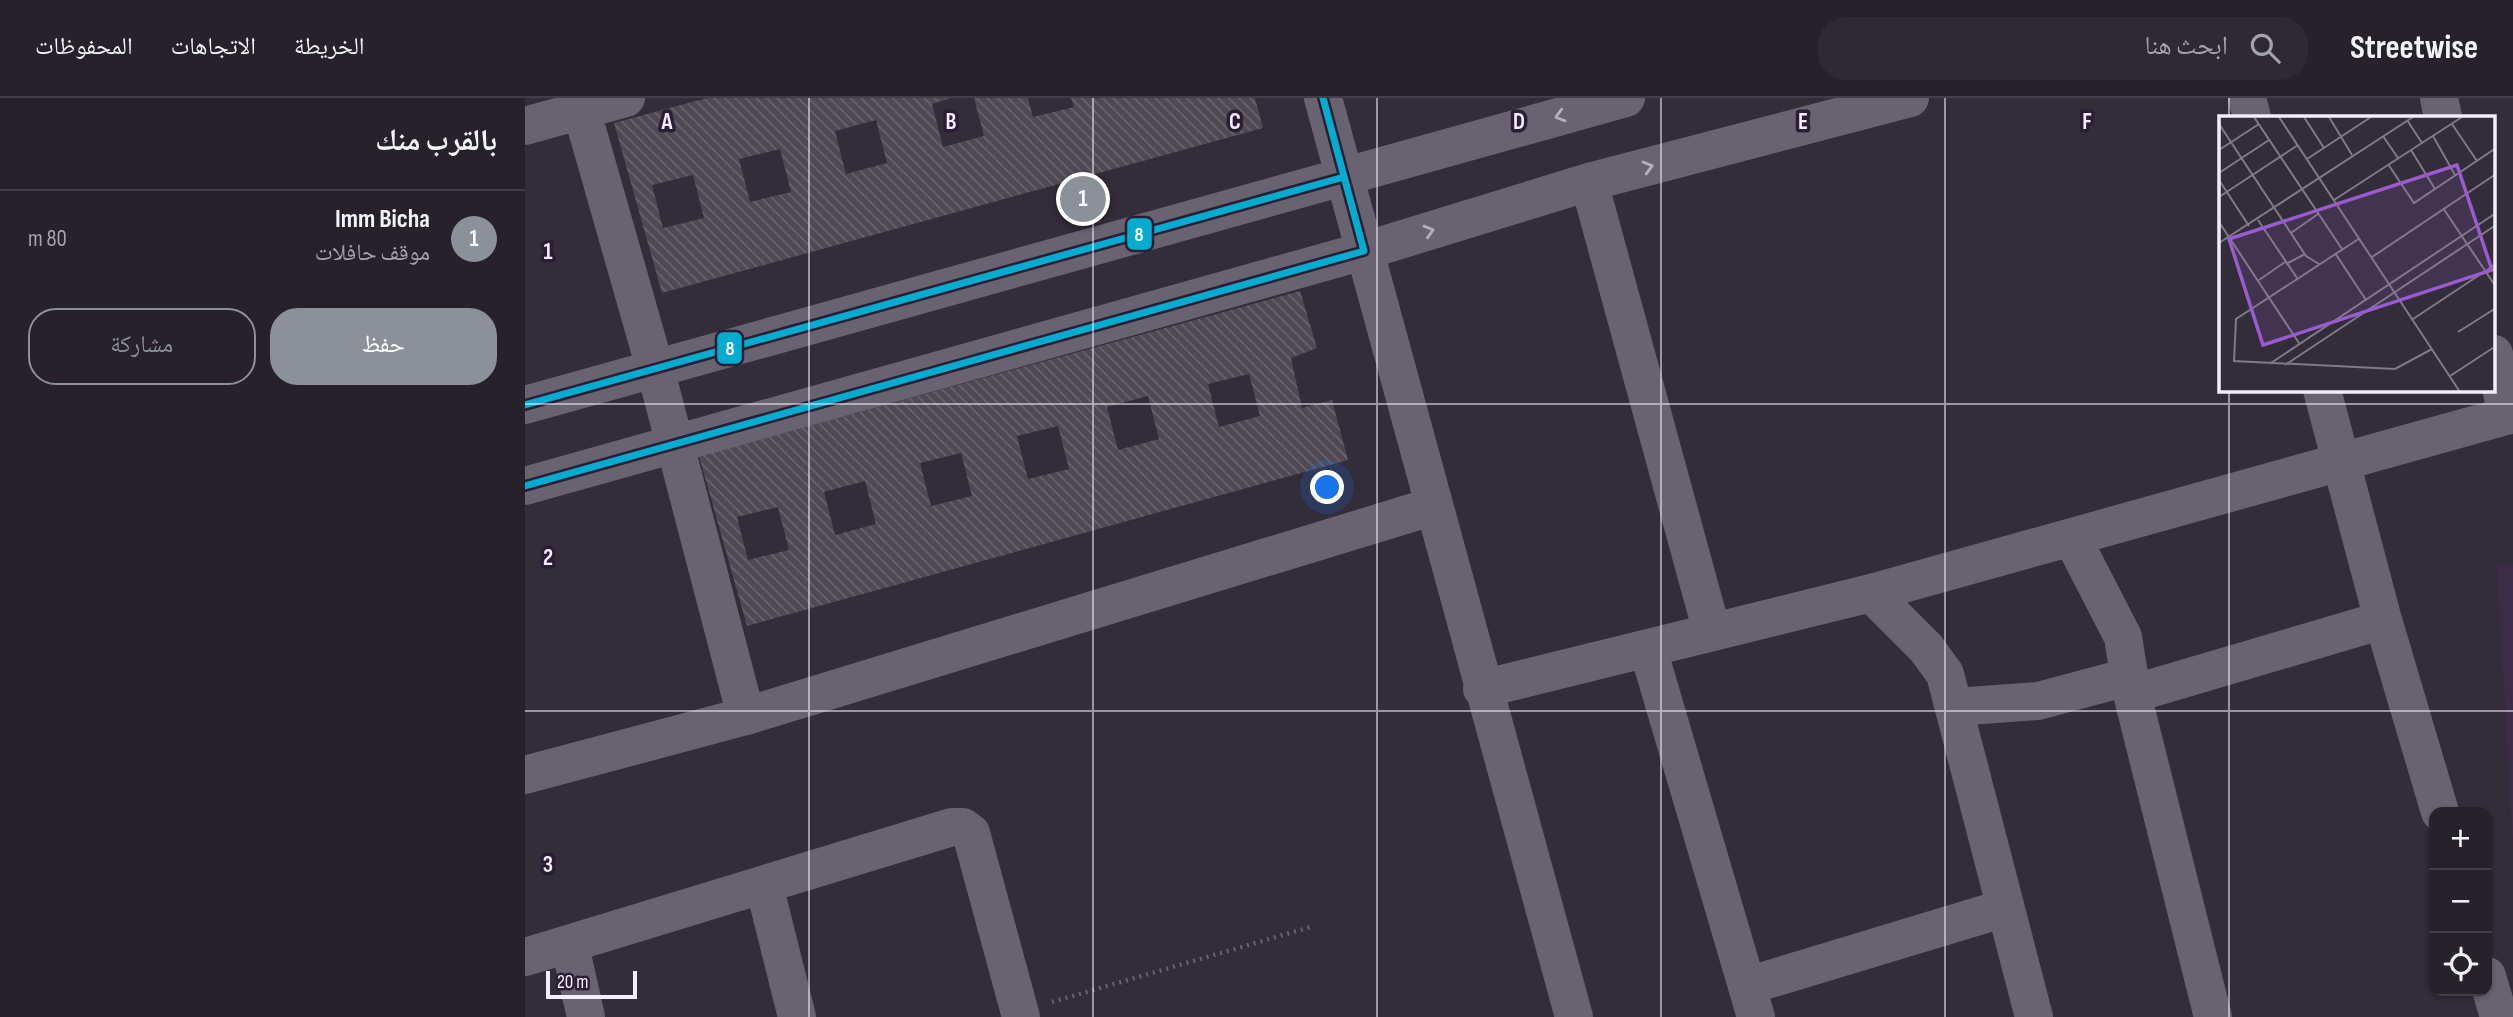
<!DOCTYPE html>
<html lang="ar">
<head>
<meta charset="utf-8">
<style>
  :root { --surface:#26212b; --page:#2e2933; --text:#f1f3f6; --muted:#a4a3a9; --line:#423e47; --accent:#8c9099 }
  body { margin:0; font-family:"Sofia Sans Condensed","Noto Naskh Arabic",sans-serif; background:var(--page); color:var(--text); direction:rtl }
  .controls { position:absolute; right:21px; bottom:21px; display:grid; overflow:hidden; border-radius:14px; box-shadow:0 2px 5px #0004 }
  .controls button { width:63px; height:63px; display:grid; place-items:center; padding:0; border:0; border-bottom:2px solid var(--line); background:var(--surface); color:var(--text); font:35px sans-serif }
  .scale { position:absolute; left:21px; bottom:18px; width:91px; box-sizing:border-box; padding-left:7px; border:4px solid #f4ecfc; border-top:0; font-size:19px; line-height:24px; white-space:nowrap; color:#f4ecfc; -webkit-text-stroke:5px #291e34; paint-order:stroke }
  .you { position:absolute; left:803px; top:390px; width:24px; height:24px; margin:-18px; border:5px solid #fff; border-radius:50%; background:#1a73e8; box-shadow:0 0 0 10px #1a73e833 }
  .badge { display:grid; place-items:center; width:46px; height:46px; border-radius:50%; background:var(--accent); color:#fff; font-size:23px; font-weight:700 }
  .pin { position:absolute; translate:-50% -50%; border:4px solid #fff; box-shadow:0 2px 7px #0006 }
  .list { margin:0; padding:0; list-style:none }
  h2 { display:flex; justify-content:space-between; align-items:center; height:91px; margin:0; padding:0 28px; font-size:30px }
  h2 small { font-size:23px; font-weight:400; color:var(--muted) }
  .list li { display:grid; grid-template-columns:46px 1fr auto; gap:21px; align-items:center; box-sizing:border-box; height:98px; padding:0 28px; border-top:2px solid var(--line) }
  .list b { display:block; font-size:26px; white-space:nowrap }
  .list p { margin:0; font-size:23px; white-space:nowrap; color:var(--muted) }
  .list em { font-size:23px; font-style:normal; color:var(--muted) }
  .actions { display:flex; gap:14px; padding:21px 28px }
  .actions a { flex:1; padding:16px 0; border:2px solid var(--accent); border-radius:28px; text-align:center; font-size:24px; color:var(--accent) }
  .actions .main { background:var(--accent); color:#fff }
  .icon { flex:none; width:38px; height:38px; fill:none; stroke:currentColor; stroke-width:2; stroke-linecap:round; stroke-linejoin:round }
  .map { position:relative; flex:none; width:1988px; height:919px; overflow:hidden; direction:ltr }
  header { display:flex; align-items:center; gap:42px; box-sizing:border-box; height:98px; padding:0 35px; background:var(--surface); border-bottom:2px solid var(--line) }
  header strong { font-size:33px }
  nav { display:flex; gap:38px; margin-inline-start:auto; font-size:24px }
  .search { width:490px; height:63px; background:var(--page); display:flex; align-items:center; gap:18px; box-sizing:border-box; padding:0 24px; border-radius:28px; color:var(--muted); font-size:26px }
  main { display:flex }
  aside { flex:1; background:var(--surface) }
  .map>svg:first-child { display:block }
</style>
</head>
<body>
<header>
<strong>Streetwise</strong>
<div class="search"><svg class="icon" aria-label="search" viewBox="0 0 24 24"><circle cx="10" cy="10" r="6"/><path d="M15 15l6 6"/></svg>ابحث هنا</div>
<nav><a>الخريطة</a><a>الاتجاهات</a><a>المحفوظات</a></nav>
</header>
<main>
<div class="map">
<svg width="1988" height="919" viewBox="0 0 1988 919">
  <defs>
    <pattern id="building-back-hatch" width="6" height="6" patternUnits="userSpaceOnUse" patternTransform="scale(1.75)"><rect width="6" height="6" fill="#4f4954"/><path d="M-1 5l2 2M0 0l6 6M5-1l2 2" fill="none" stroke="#69636e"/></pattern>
  </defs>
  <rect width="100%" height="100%" fill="#332c39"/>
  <path fill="#3b2d48" d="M 1988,466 L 1988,749 L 1972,467 Z"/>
  <path fill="url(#building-back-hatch)" fill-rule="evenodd" d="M 182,0 L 426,0 L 407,6 L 418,49 L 459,38 L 449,0 L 503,0 L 508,19 L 549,9 L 546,0 L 730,0 L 738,30 L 137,195 L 89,25 ZM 351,22 L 362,65 L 321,76 L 310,33 ZM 255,51 L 266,94 L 225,104 L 214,61 ZM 168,77 L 179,120 L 138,130 L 127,87 Z
    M 775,193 L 792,250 L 766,260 L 777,310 L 807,302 L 823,362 L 222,528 L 174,358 ZM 724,276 L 735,318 L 694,329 L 683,286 ZM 623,298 L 634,341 L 593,352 L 582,309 ZM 533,328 L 544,371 L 503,381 L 492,338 ZM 436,355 L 447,398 L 406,408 L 395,365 ZM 340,383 L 351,426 L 310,437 L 299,394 ZM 253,409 L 264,452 L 223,462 L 212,419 Z"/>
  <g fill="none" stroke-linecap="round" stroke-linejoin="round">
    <path stroke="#68626d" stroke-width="4.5" stroke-dasharray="2 5" stroke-linecap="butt" d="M 527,904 L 789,828"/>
    <path stroke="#696270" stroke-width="38" d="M 53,0 L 130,270 L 221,618
      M 798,0 L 1049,919
      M 1722,0 L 1727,19
      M 1914,0 L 1918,19
      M 0,28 L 101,0
      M 1064,84 L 1187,534
      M 1969,256 L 1982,318
      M 1797,292 L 1858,522 L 1915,714
      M 0,307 L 1101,0
      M 0,388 L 839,153 L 1064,84 L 1385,0
      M 1547,440 L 1598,539 L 1607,596 L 1688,919
      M 1346,495 L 1401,550 L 1420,576 L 1509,919
      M 1123,551 L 1231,919
      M 957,591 L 1346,495 L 1988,316
      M 1607,596 L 1858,522
      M 1430,609 L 1513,603 L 1603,579
      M 0,677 L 221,618 L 909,408
      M 239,787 L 272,919
      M 45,848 L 61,919
      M 0,859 L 427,729 L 438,729 L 446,735 L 496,919
      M 1962,878 L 1974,919
      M 1222,888 L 1480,810"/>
    <defs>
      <path id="bus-1" d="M 0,307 L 819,79
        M 0,388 L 839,153 L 798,0"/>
    </defs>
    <use href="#bus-1" stroke="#291e34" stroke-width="12"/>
    <use href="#bus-1" stroke="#06acd0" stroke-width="7"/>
  </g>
  <defs><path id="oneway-chevron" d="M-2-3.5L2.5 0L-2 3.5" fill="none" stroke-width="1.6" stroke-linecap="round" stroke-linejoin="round" transform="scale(1.75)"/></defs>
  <g stroke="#b5aebd">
    <use href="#oneway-chevron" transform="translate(1035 18) rotate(164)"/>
    <use href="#oneway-chevron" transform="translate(1123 69) rotate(-15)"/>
    <use href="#oneway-chevron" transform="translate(904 133) rotate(-17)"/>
  </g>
  <path fill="none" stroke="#f4ecfc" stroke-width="2" stroke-opacity="0.55" d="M 284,0 L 284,919M 568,0 L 568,919M 852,0 L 852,919M 1136,0 L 1136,919M 1420,0 L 1420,919M 1704,0 L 1704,19M 1704,292 L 1704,919M 0,306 L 1988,306M 0,613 L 1988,613"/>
  <g transform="translate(1694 18)">
    <rect width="276" height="276" fill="#332c39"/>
    <path fill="none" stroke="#807987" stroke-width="2" d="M 35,1 L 123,133M 60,1 L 241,276M 85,1 L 105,32M 110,1 L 133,39M 188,4 L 203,27M 0,8 L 87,140 L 100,148M 233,8 L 258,45M 164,20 L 179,42M 214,20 L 236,59M 0,34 L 40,8M 192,34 L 216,73M 88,43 L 152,1M 169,48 L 195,87 L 277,32M 0,57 L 50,24M 0,64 L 30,110M 0,81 L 79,29M 115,84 L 243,1M 224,92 L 277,171M 39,104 L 78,162M 0,106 L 80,227M 72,117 L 99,98M 141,122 L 17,203 L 15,245 L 176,253 L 213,233M 0,127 L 194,1M 116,137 L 147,184M 153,141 L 277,58M 67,148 L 86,138M 40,164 L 66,146M 194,203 L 277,148M 239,216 L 277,192M 52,247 L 277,97M 66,249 L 277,109M 231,260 L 277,230"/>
    <path fill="#995cce" fill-opacity="0.15" stroke="#995cce" stroke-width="3.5" d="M 238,49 L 273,154 L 44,229 L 10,123 Z"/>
    <rect width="276" height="276" fill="none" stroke="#f4ecfc" stroke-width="3.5"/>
  </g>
  <g font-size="23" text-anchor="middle" font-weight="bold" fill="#f4ecfc" stroke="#291e34" stroke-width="7" stroke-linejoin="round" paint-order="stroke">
    <text x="142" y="31">A</text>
    <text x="426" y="31">B</text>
    <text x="710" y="31">C</text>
    <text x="994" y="31">D</text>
    <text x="1278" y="31">E</text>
    <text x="1562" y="31">F</text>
    <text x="23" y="161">1</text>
    <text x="23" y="467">2</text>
    <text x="23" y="774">3</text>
  </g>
  <g stroke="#291e34" stroke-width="2.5">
    <rect x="601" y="119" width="27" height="34" rx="7" fill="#06acd0"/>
    <rect x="191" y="233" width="27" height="34" rx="7" fill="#06acd0"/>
  </g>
  <g font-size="19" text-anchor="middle" font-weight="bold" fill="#fff">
    <text x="614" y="143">8</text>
    <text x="205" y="257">8</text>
  </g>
</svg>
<div class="controls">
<button>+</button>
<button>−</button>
<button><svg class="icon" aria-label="locate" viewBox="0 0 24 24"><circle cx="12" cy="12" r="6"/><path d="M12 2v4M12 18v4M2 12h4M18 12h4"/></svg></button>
</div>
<div class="scale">20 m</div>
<div class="you"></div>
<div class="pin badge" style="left:558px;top:101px">1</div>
</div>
<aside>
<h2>بالقرب منك<small></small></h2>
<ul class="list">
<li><span class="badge">1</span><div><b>Imm Bicha</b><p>موقف حافلات</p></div><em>80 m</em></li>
</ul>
<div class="actions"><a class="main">حفظ</a><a>مشاركة</a></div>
</aside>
</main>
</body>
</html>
